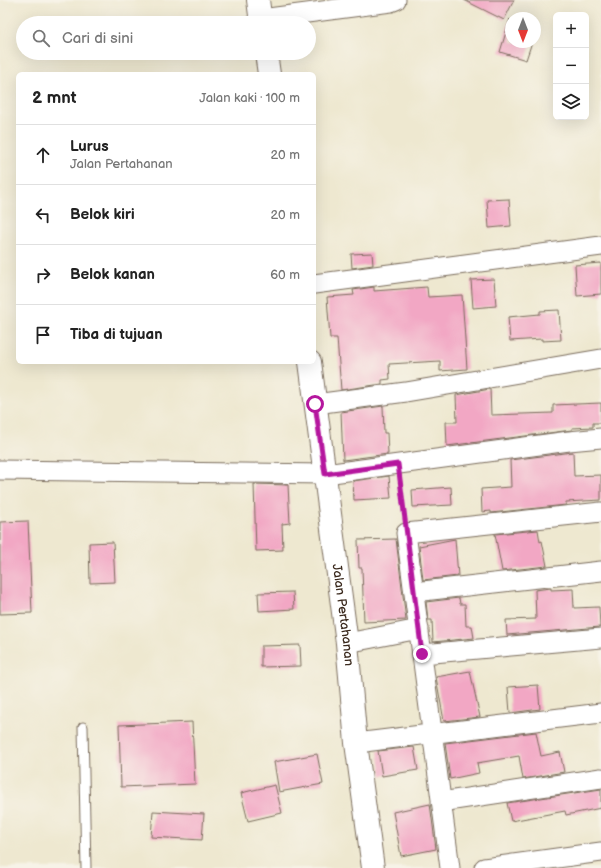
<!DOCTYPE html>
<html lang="id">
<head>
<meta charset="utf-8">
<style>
  :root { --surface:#fff; --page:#f6f6f6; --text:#222; --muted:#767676; --line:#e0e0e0 }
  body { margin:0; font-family:"Balsamiq Sans",sans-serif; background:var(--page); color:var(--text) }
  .controls { position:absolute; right:12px; top:12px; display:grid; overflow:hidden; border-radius:6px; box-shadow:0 4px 16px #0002 }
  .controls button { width:36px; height:36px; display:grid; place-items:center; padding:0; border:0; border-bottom:1px solid var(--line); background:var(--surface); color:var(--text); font:20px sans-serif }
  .compass { position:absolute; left:505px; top:12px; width:36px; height:36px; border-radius:50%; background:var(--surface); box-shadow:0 4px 16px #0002; rotate:180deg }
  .stop { position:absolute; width:12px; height:12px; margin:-9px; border:3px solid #b5179e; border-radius:50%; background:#fff }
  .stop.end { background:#b5179e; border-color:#fff; box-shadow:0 1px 4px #0008 }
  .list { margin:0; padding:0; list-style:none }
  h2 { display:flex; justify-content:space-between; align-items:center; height:52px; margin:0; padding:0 16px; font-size:17px }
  h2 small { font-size:13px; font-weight:400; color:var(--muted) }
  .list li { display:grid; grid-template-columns:26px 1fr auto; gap:12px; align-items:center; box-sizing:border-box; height:60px; padding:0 16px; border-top:1px solid var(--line) }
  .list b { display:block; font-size:15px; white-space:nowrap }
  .list p { margin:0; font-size:13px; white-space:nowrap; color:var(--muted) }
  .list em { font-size:13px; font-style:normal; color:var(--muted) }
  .icon { flex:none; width:22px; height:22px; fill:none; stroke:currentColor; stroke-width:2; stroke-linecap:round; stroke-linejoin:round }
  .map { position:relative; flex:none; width:601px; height:868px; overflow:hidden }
  .search { position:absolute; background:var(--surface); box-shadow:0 4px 16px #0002; left:16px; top:16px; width:300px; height:44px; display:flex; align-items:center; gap:10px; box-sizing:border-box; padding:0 14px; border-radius:22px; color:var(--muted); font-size:15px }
  .panel { position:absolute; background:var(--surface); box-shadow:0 4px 16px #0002; left:16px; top:72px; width:300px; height:292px; border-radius:6px }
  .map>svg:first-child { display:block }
</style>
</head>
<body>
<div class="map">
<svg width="601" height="868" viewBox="0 0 601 868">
  <rect width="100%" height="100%" fill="#f7f3e8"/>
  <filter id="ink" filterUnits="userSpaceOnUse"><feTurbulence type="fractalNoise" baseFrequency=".025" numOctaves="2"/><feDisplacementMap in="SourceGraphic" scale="8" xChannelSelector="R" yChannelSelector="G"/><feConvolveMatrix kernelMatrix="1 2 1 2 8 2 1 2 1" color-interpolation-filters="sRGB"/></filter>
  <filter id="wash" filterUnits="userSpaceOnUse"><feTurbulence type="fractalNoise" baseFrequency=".012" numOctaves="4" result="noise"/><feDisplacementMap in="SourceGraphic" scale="16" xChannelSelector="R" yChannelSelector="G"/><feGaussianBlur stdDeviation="0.9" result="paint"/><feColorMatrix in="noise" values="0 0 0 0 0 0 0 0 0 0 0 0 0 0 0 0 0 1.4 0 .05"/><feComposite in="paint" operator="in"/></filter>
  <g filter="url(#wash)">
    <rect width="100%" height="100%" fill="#eee8d0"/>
    <g id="blocks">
      <path fill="#f2a7c4" d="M 464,0 L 514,0 L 504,20 Z
        M 510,19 L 511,42 L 532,42 L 526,60 L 500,52 Z
        M 509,199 L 511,226 L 489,228 L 487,200 Z
        M 372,253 L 373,265 L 352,268 L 351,254 Z
        M 601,263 L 601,294 L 577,296 L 575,265 Z
        M 494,279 L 496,306 L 473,308 L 471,280 Z
        M 374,287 L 374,291 L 427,287 L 428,297 L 462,295 L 467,369 L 440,371 L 440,361 L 389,364 L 390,379 L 382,380 L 382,384 L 341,390 L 337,338 L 330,338 L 327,297 L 354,295 L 353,290 Z
        M 559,310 L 561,340 L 542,341 L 542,339 L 510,341 L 508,317 L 540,314 L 540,311 Z
        M 490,389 L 491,415 L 553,413 L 553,405 L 601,403 L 601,423 L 593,423 L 593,427 L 572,428 L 572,430 L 447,446 L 446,422 L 457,422 L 456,395 Z
        M 383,406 L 384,433 L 387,433 L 388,454 L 343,460 L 341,412 Z
        M 573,452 L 574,476 L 601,475 L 601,500 L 566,502 L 566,505 L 491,513 L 491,511 L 482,512 L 481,489 L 511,487 L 510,460 Z
        M 389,476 L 391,498 L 354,500 L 353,481 Z
        M 254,484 L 288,485 L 290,523 L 282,524 L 283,550 L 256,551 Z
        M 451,487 L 452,505 L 413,507 L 412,490 Z
        M 28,521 L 32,613 L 0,614 L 0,522 Z
        M 538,530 L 540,542 L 542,541 L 547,566 L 502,571 L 495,534 Z
        M 396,539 L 406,620 L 364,622 L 362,568 L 359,568 L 358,540 Z
        M 455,539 L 458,576 L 423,580 L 419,546 Z
        M 113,542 L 115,582 L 90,583 L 89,543 Z
        M 551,588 L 551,590 L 573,589 L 574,608 L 599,607 L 600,627 L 507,635 L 506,620 L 536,619 L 535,590 Z
        M 293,592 L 294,609 L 259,611 L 258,593 Z
        M 459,598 L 460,604 L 465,604 L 466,626 L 472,626 L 474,638 L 433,642 L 432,620 L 428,620 L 426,602 Z
        M 300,645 L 301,666 L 261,667 L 261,646 Z
        M 470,671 L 480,717 L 444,721 L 436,677 Z
        M 538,685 L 540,709 L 510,713 L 508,687 Z
        M 192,722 L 195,784 L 121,787 L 119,725 Z
        M 536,732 L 541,756 L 560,752 L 564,772 L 523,779 L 519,756 L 477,763 L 479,773 L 450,779 L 445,743 Z
        M 414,747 L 418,770 L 382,776 L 378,751 Z
        M 317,754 L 323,784 L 279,792 L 274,762 Z
        M 275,785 L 282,813 L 248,821 L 241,793 Z
        M 601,789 L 601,808 L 566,815 L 565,811 L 511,821 L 507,803 Z
        M 430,804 L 436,849 L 401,856 L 393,812 Z
        M 153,811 L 204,814 L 202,840 L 151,837 Z"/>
    </g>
  </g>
  <g filter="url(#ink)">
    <use href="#blocks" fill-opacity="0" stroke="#7a6c5c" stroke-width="1"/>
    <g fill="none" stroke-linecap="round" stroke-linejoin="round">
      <defs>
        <path id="service" d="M 83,727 L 86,868"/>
        <path id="minor" d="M 261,19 L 391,2 L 396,0
          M 314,284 L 601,246
          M 315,404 L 406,392 L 601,359
          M 0,470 L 325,474 L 569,441 L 601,438
          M 414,592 L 601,571
          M 347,643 L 419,629
          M 422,654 L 601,638
          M 356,743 L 601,713
          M 441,802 L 601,778
          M 450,868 L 406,533 L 601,512
          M 484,868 L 601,852"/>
        <g id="primary">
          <path d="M 258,0 L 261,23"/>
          <path d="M 266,53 L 269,74"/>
          <path id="s1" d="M 310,362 L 347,643 L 356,743 L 373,868"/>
        </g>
      </defs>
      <use href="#service" stroke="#7a6c5c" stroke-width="11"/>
      <use href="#minor" stroke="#7a6c5c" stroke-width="21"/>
      <use href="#primary" stroke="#7a6c5c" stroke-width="24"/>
      <path stroke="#7a6c5c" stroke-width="2.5" stroke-dasharray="1 3" stroke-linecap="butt" d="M 400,482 L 404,515"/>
      <use href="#service" stroke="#fff" stroke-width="9"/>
      <use href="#minor" stroke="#fff" stroke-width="19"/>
      <use href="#primary" stroke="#fff" stroke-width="22"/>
    </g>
  </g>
  <g fill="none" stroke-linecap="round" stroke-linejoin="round" filter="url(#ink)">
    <path stroke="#b5179e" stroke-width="5" d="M 315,404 L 325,474 L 398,464 L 422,654"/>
  </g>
  <g text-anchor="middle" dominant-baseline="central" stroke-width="4" stroke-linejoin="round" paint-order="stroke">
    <g font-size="13" fill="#3b2a1e" stroke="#f7f3e8">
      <text stroke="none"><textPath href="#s1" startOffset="255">Jalan Pertahanan</textPath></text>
    </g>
  </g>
</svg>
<div class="controls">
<button>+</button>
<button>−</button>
<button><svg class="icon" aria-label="layers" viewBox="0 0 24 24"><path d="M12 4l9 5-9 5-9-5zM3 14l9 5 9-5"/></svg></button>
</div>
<svg class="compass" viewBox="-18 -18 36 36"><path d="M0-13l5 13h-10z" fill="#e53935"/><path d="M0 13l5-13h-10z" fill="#767676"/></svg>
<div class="stop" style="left:315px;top:404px"></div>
<div class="stop end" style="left:422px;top:654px"></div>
<div class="search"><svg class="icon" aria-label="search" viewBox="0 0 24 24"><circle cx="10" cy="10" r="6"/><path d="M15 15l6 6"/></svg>Cari di sini</div>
<section class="panel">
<h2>2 mnt<small>Jalan kaki · 100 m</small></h2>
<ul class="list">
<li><svg class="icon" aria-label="ahead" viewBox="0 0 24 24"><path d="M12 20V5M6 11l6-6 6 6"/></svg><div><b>Lurus</b><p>Jalan Pertahanan</p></div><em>20 m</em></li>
<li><svg class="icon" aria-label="left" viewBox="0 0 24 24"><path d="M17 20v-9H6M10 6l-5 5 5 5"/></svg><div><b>Belok kiri</b></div><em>20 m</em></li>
<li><svg class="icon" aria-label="right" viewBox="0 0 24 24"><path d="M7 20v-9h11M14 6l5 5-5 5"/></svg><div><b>Belok kanan</b></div><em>60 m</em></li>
<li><svg class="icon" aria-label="arrive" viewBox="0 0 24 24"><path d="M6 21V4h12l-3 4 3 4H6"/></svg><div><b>Tiba di tujuan</b></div></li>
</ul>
</section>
</div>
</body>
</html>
